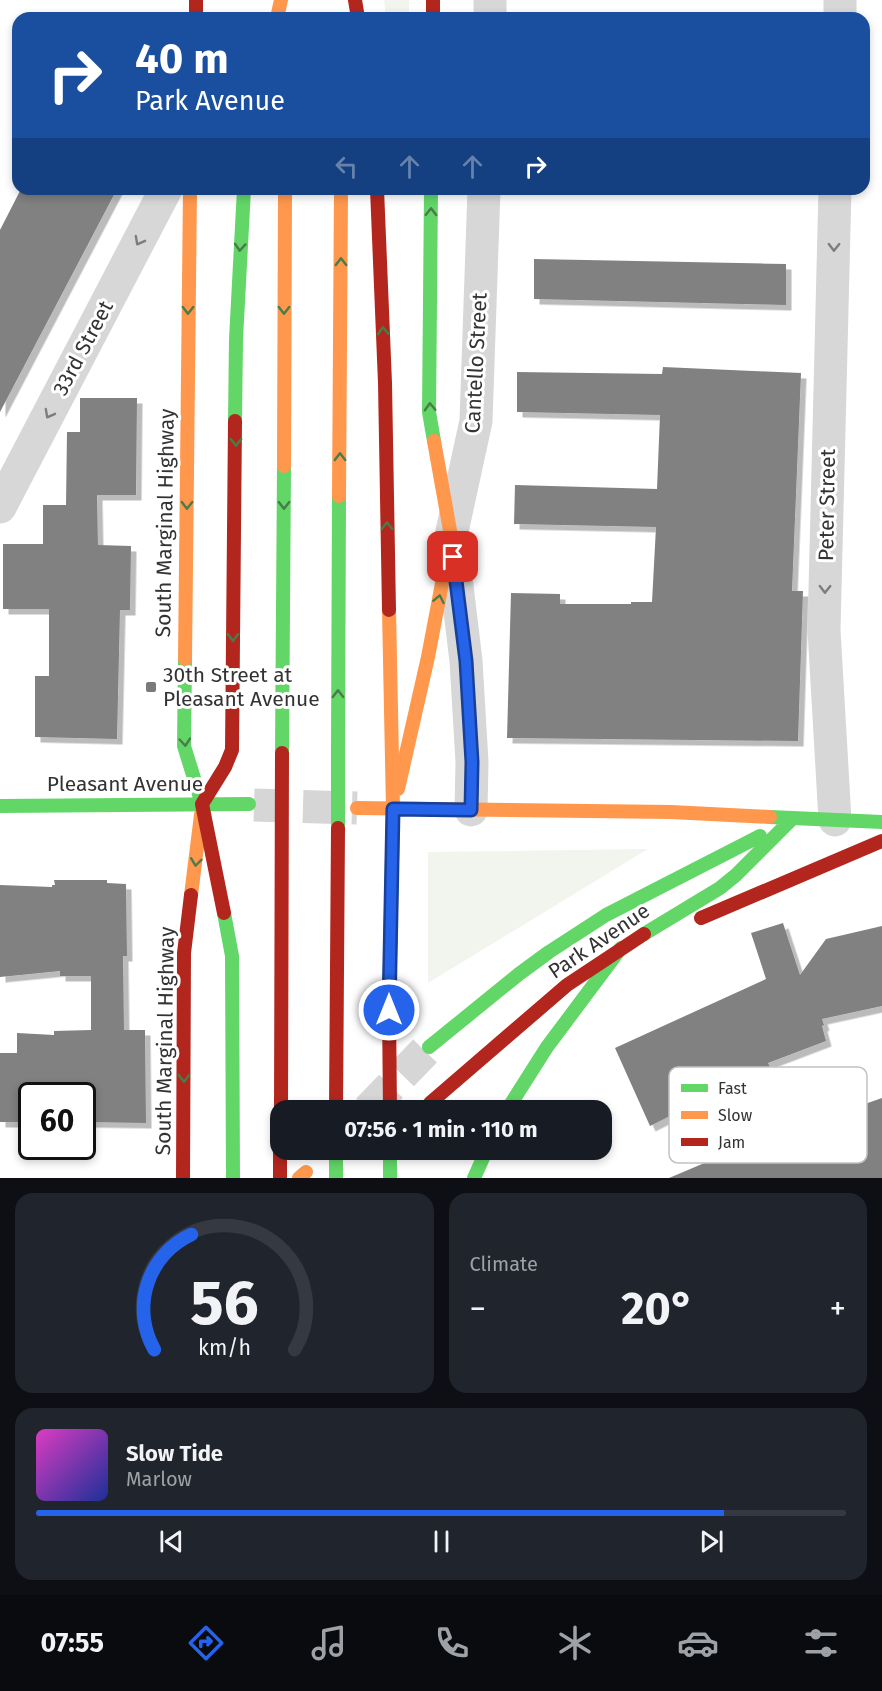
<!DOCTYPE html>
<html lang="en">
<head>
<meta charset="utf-8">
<style>
  :root { --surface:#171b24; --page:#20242c; --text:#f1f3f6; --muted:#9ea1a6; --line:#363941; --accent:#2563eb }
  body { margin:0; font-family:"Fira Sans",sans-serif; background:var(--page); color:var(--text); height:100vh; display:flex; flex-direction:column; font-size:22px; white-space:nowrap }
  * { box-sizing:border-box; margin:0 }
  p { font-size:20px; color:var(--muted) }
  .icon { flex:none; width:33px; height:33px; fill:none; stroke:currentColor; stroke-width:2; stroke-linecap:round; stroke-linejoin:round }
  .map { position:relative; height:1178px; overflow:hidden }
  .drawer { display:flex; flex-direction:column; gap:15px; padding:15px; background:#0d0f14; flex:1 }
  .drawer>* { flex:none }
  .banner { position:absolute; left:12px; top:12px; width:858px; height:183px; border-radius:18px; box-shadow:0 3px 9px #0003; background:#1a4fa0; color:#fff; overflow:hidden }
  .speed { position:absolute; left:18px; top:1082px; display:flex; gap:12px; font-size:30px; font-weight:700; text-align:center }
  .speed>* { display:grid; place-content:center; width:78px; height:78px; border-radius:50%; background:var(--surface); box-shadow:0 3px 9px #0003; line-height:1 }
  .speed .limit { border:3px solid #111; border-radius:9px; background:#fff; color:#111 }
  .pin { position:absolute; display:grid; place-items:center; width:51px; height:51px; color:#fff; margin:-26px; border-radius:12px; box-shadow:0 3px 9px #0006 }
  .me { position:absolute; width:66px; margin:-33px; rotate:0deg; stroke-linejoin:round; filter:drop-shadow(0 0 4px #0008) }
  .turn { display:flex; align-items:center; gap:21px; height:126px; padding:0 24px; font-size:27px }
  .turn .icon { width:78px; height:78px; stroke-width:2.5 }
  .turn b { display:block; font-size:42px; line-height:51px }
  .lanes { display:flex; align-items:center; height:57px; padding:0 24px; background:#0003; justify-content:center; gap:30px; direction:ltr }
  .lanes .off { opacity:.35 }
  .big { font-size:45px; font-weight:700; line-height:1.1 }
  .drawer .widget { flex:1; display:flex; flex-direction:column; justify-content:center; gap:9px; min-width:0; padding:0 21px; border-radius:18px; background:var(--page) }
  .drawer .dial { align-items:center; gap:0 }
  .dial svg { height:156px; overflow:visible; fill:none; stroke:var(--line); stroke-width:7; stroke-linecap:round; text-anchor:middle }
  .dial text { fill:var(--text); stroke:none }
  .song { display:flex; align-items:center; gap:18px }
  .cover { width:72px; height:72px; border-radius:9px; background:linear-gradient(135deg,hsl(310 70% 55%),hsl(230 70% 35%)) }
  .played { height:6px; border-radius:3px; background:linear-gradient(90deg,var(--accent) 85%,var(--line) 85%) }
  .keys { display:flex; justify-content:space-around; direction:ltr }
  .heat { display:flex; justify-content:space-between; align-items:center; font-size:33px; direction:ltr }
  .drawer .tiles { flex:1; display:grid; gap:15px; grid-template-columns:1fr 1fr }
  .widget:last-child { grid-column:span 2 }
  .trip { position:absolute; left:270px; top:1100px; width:342px; height:60px; border-radius:18px; background:var(--surface); box-shadow:0 3px 9px #0003; font-weight:700; line-height:60px; text-align:center }
  .tab-bar { display:flex; height:96px; justify-content:space-around; align-items:center; background:#090b0e; color:var(--muted) }
  .tab-bar .icon { width:42px; height:42px }
  .tab-bar .current { color:var(--accent) }
  .tab-bar b { font-size:27px; color:var(--text) }
  .map>svg:first-child { display:block }
  .green { fill:#f1f5ed }
  .building { fill:#818181; filter:url(#shadow) }
  .lines { fill:none; stroke-linecap:round; stroke-linejoin:round }
  .secondary-tunnel { stroke:#d6d6d6; stroke-width:33; stroke-dasharray:33 16; stroke-linecap:butt }
  .street { stroke:#d7d7d7; stroke-width:33 }
  .fast { stroke:#63d668; stroke-width:14 }
  .slow { stroke:#ff974d; stroke-width:14 }
  .jam { stroke:#b3261e; stroke-width:14 }
  .fast-bridge { stroke:#63d668; stroke-width:14 }
  .jam-bridge { stroke:#b3261e; stroke-width:14 }
  .oneway { stroke:#497c4b }
  .oneway2 { stroke:#7d7d7d }
  .route-casing { stroke:#184099; stroke-width:15 }
  .route { stroke:#2563eb; stroke-width:10 }
  .poi-dot { fill:#7a7a7a; stroke:#fff; stroke-width:2 }
  .labels { text-anchor:middle; dominant-baseline:central; stroke-width:6; stroke-linejoin:round; paint-order:stroke }
  .street-label { font-size:21px; fill:#333; stroke:#fff }
  .poi-label { font-size:21px; fill:#333; stroke:#fff; text-anchor:start }
  .key { fill:#fff; stroke:#c2c2c2; stroke-width:1.5 }
  .key-label { font-size:16px; fill:#333 }
</style>
</head>
<body>
<div class="map">
<svg width="882" height="1178" viewBox="0 0 882 1178">
  <defs>
    <filter id="shadow"><feDropShadow dx="5.5" dy="5.5" stdDeviation="0" flood-color="#0004"/></filter>
  </defs>
  <rect width="100%" height="100%" fill="#fff"/>
  <path class="green" d="M384 0H409V18H386Z
    M648 849 428 983V852Z"/>
  <path class="building" d="M21 189H117L0 412V230Z
    M534 259 786 264V305L534 299Z
    M663 367 801 373 792 591H803L798 741 507 738 511 593 560 594V604H631V602H652L656 527 514 524 515 485 657 489 660 415 517 412V372L662 374Z
    M80 398H137L136 495H97L98 545 131 546 130 610H120L117 739 35 737V676H49V609H3V544H43V505H66L67 432H80Z
    M54 880H107V883L126 884 127 956H123L124 1030H145L146 1123 82 1122V1095H32V1122H0V1053H17V1033L54 1035V1031L91 1030V976H60V971L0 977V885L52 887V885H55Z
    M783 923 800 975 826 939 882 926V1006L822 1019 824 1025 822 1026 826 1041 768 1063 770 1067 715 1092 716 1093 650 1126 615 1048 766 979 751 933Z
    M882 1098V1178H669L766 1137 765 1135 799 1120 802 1126Z"/>
  <g class="lines">
    <path class="secondary-tunnel" d="M254 805 357 808
      M368 1110 429 1047"/>
    <path class="street" d="M490 18V0
      M840 18V0
      M0 507 166 189
      M471 810 472 762 466 661 451 536 476 421 484 189
      M835 820 824 630 835 189"/>
    <path class="fast" d="M431 189 429 412 434 441
      M235 421 236 339 244 189
      M185 659 184 746 202 804
      M338 752 339 496
      M282 753 284 466
      M0 806 249 804
      M770 817 882 822
      M224 913 232 956 233 1178
      M644 934 720 888 736 875 793 818
      M389 1010 393 809
      M429 1047 519 974 549 952 606 915 760 836
      M507 1110 547 1047 621 948
      M390 1149V1178
      M474 1178 487 1149"/>
    <path class="slow" d="M277 18 281 0
      M284 466 285 189
      M339 496 341 189
      M389 610 393 809
      M185 659 190 189
      M398 789 428 657 451 536 434 441
      M357 808 671 812 770 817
      M191 895 201 815
      M299 1178 306 1172"/>
    <path class="jam" d="M196 0V18
      M355 0 358 18
      M433 0V18
      M377 189 385 383 389 610
      M224 913 202 804 225 767 232 750 235 421
      M701 918 882 841
      M430 1103 567 985 644 934
      M280 1113V1178
      M183 1178 184 953 191 895"/>
    <path class="fast-bridge" d="M338 828V752
      M336 1149V1178"/>
    <path class="jam-bridge" d="M389 1010 390 1110
      M281 1110 282 753
      M336 1110 338 828"/>
  </g>
  <defs><path id="oneway-chevron" d="M-2-3.5L2.5 0L-2 3.5" fill="none" stroke-width="1.6" stroke-linecap="round" stroke-linejoin="round" transform="scale(1.5)"/></defs>
  <g class="oneway">
    <use href="#oneway-chevron" transform="translate(431 212) rotate(-89)"/>
    <use href="#oneway-chevron" transform="translate(240 247) rotate(94)"/>
    <use href="#oneway-chevron" transform="translate(341 262) rotate(-90)"/>
    <use href="#oneway-chevron" transform="translate(188 310) rotate(91)"/>
    <use href="#oneway-chevron" transform="translate(284 310) rotate(90)"/>
    <use href="#oneway-chevron" transform="translate(383 331) rotate(-92)"/>
    <use href="#oneway-chevron" transform="translate(430 407) rotate(-92)"/>
    <use href="#oneway-chevron" transform="translate(236 442) rotate(91)"/>
    <use href="#oneway-chevron" transform="translate(340 457) rotate(-90)"/>
    <use href="#oneway-chevron" transform="translate(187 505) rotate(91)"/>
    <use href="#oneway-chevron" transform="translate(284 505) rotate(90)"/>
    <use href="#oneway-chevron" transform="translate(387 526) rotate(-91)"/>
    <use href="#oneway-chevron" transform="translate(439 599) rotate(-79)"/>
    <use href="#oneway-chevron" transform="translate(233 637) rotate(91)"/>
    <use href="#oneway-chevron" transform="translate(338 694) rotate(-90)"/>
    <use href="#oneway-chevron" transform="translate(185 742) rotate(85)"/>
    <use href="#oneway-chevron" transform="translate(196 862) rotate(97)"/>
    <use href="#oneway-chevron" transform="translate(184 1078) rotate(90)"/>
  </g>
  <g class="oneway2">
    <use href="#oneway-chevron" transform="translate(139 241) rotate(118)"/>
    <use href="#oneway-chevron" transform="translate(834 247) rotate(91)"/>
    <use href="#oneway-chevron" transform="translate(49 414) rotate(118)"/>
    <use href="#oneway-chevron" transform="translate(825 589) rotate(91)"/>
  </g>
  <g class="lines">
    <defs>
      <path id="route" d="M389 1010 393 809 471 810 472 762 466 661 453 557"/>
    </defs>
    <use href="#route" class="route-casing"/>
    <use href="#route" class="route"/>
  </g>
  <rect class="poi-dot" x="145" y="681" width="12" height="12" rx="3"/>
  <g class="labels">
    <g class="street-label">
      <text transform="translate(83 348) rotate(-62)">33rd Street</text>
      <text transform="translate(476 363) rotate(-87)">Cantello Street</text>
      <text transform="translate(827 505) rotate(-89)">Peter Street</text>
      <text transform="translate(165 523) rotate(-89)">South Marginal Highway</text>
      <text x="125" y="784">Pleasant Avenue</text>
      <text transform="translate(599 941) rotate(-34)">Park Avenue</text>
      <text transform="translate(165 1041) rotate(-89)">South Marginal Highway</text>
    </g>
    <g class="poi-label">
      <text x="163" y="675">30th Street at<tspan x="163" dy="24">Pleasant Avenue</tspan></text>
    </g>
  </g>
  <rect x="669" y="1067" width="198" height="96" rx="9" class="key"/>
  <rect x="681" y="1084" width="27" height="8" fill="#63d668"/>
  <rect x="681" y="1111" width="27" height="8" fill="#ff974d"/>
  <rect x="681" y="1138" width="27" height="8" fill="#b3261e"/>
  <g class="key-label">
    <text x="718" y="1094">Fast</text>
    <text x="718" y="1121">Slow</text>
    <text x="718" y="1148">Jam</text>
  </g>
</svg>
<div class="speed"><div class="limit">60</div></div>
<div class="pin" style="left:453px;top:557px;background:#d93025"><svg class="icon" aria-label="arrive" viewBox="0 0 24 24"><path d="M6 21V4h12l-3 4 3 4H6"/></svg></div>
<svg class="me" style="left:389px;top:1010px" viewBox="-20 -20 40 40"><circle r="17" fill="#2563eb" stroke="#fff" stroke-width="3"/><path d="M0-11L8 9 0 5-8 9z" fill="#fff"/></svg>
<div class="trip">07:56 · 1 min · 110 m</div>
<div class="banner">
<div class="turn"><svg class="icon" aria-label="right" viewBox="0 0 24 24"><path d="M7 20v-9h11M14 6l5 5-5 5"/></svg><div><b>40 m</b>Park Avenue</div></div>
<div class="lanes"><svg class="icon off" aria-label="left" viewBox="0 0 24 24"><path d="M17 20v-9H6M10 6l-5 5 5 5"/></svg><svg class="icon off" aria-label="ahead" viewBox="0 0 24 24"><path d="M12 20V5M6 11l6-6 6 6"/></svg><svg class="icon off" aria-label="ahead" viewBox="0 0 24 24"><path d="M12 20V5M6 11l6-6 6 6"/></svg><svg class="icon" aria-label="right" viewBox="0 0 24 24"><path d="M7 20v-9h11M14 6l5 5-5 5"/></svg></div>
</div>
</div>
<section class="drawer">
<div class="tiles">
<div class="widget dial"><svg viewBox="0 0 100 80">
<path d="M14 69A42 42 0 1 1 86 69"/>
<path d="M14 69A42 42 0 0 1 33 10" stroke="#2563eb"/>
<text x="50" y="56" font-size="32" font-weight="700">56</text>
<text x="50" y="72" font-size="11">km/h</text>
</svg></div>
<div class="widget"><p>Climate</p>
<div class="heat"><a>−</a><b class="big">20°</b><a>+</a></div>
</div>
<div class="widget">
<div class="song"><i class="cover"></i><div><b>Slow Tide</b><p>Marlow</p></div></div>
<div class="played"></div>
<div class="keys"><svg class="icon" aria-label="previous" viewBox="0 0 24 24"><path d="M18 5L8 12l10 7zM5 5v14"/></svg><svg class="icon" aria-label="pause" viewBox="0 0 24 24"><path d="M8 5v14M16 5v14"/></svg><svg class="icon" aria-label="next" viewBox="0 0 24 24"><path d="M6 5l10 7-10 7zM19 5v14"/></svg></div>
</div>
</div>
</section>
<nav class="tab-bar">
<b>07:55</b>
<svg class="icon current" aria-label="directions" viewBox="0 0 24 24"><path d="M12 3l9 9-9 9-9-9zM9 14v-3h6M13 9l2 2-2 2"/></svg>
<svg class="icon" aria-label="music" viewBox="0 0 24 24"><path d="M9 18V5l10-2v13"/><circle cx="6" cy="18" r="3"/><circle cx="16" cy="16" r="3"/></svg>
<svg class="icon" aria-label="phone" viewBox="0 0 24 24"><path d="M5 4h4l2 5-3 2q2 4 5 5l2-3 5 2v4C11 20 4 13 5 4z"/></svg>
<svg class="icon" aria-label="climate" viewBox="0 0 24 24"><path d="M12 3v18M4 7l16 10M4 17L20 7"/></svg>
<svg class="icon" aria-label="car" viewBox="0 0 24 24"><path d="M5 17H2v-5l4-1 3-4h7l3 4 3 1v5h-3M9 17h6M6 11h13"/><circle cx="7" cy="17" r="2"/><circle cx="17" cy="17" r="2"/></svg>
<svg class="icon" aria-label="filters" viewBox="0 0 24 24"><path d="M4 7h16M4 17h16"/><circle cx="9" cy="7" r="2"/><circle cx="15" cy="17" r="2"/></svg>
</nav>
</body>
</html>
